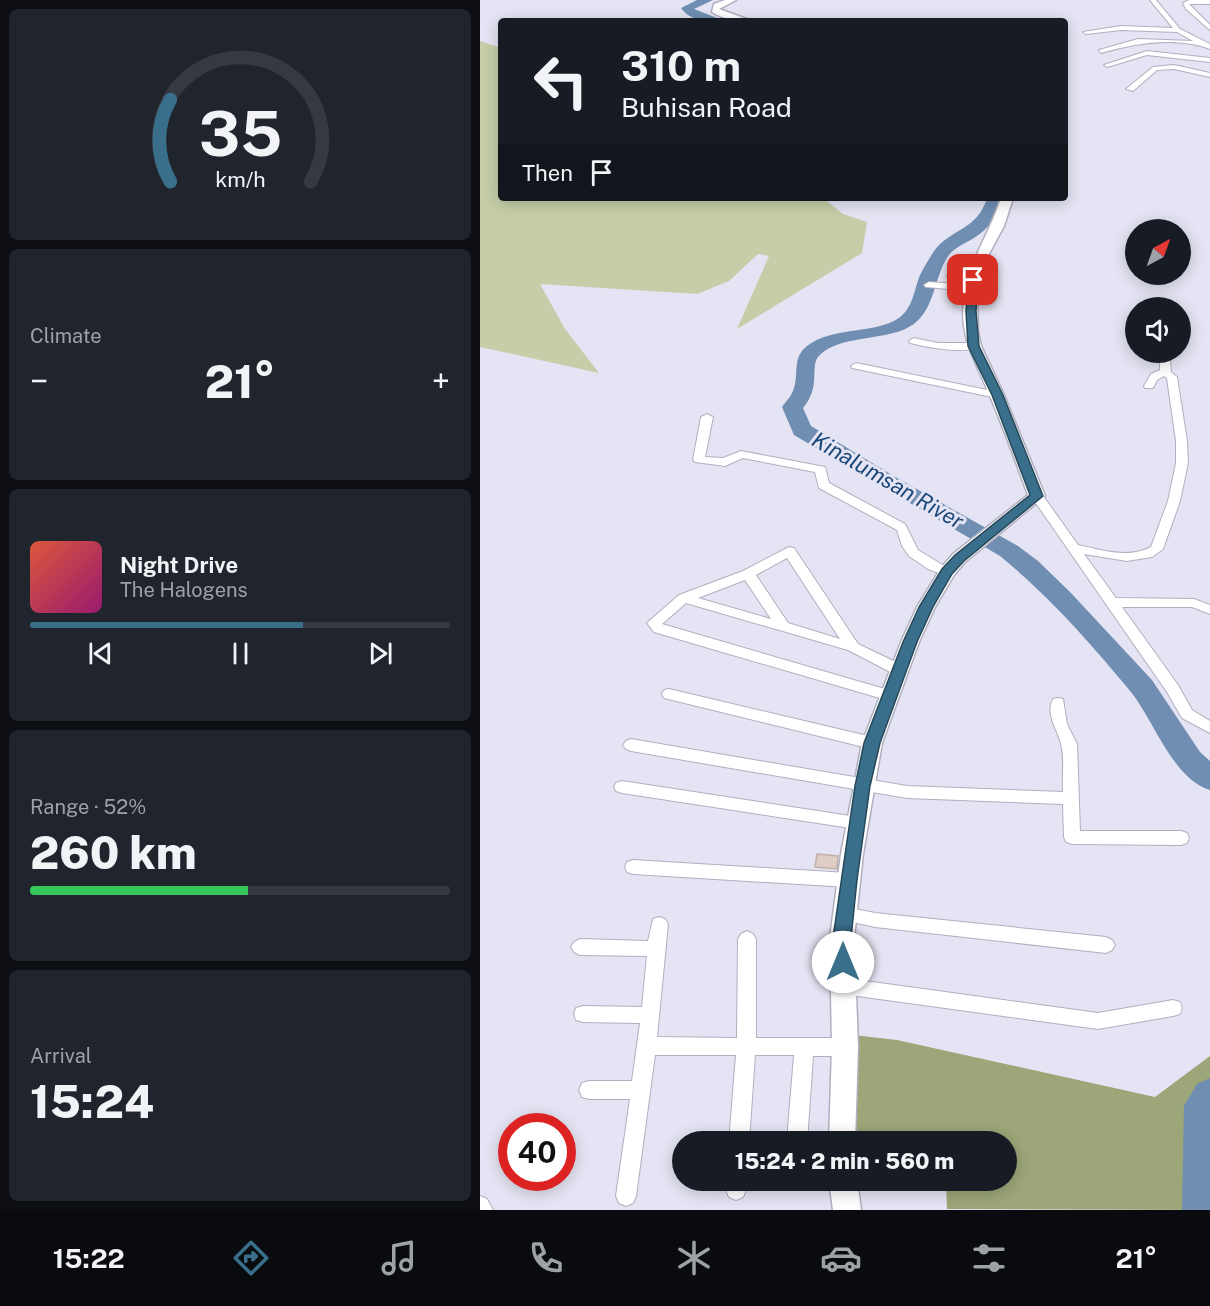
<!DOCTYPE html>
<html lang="en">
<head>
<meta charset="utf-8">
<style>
  :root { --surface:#171b24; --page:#20242c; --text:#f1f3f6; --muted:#9ea1a6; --line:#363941; --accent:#3a6f8b }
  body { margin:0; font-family:"Public Sans",sans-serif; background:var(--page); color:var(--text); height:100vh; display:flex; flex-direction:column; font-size:22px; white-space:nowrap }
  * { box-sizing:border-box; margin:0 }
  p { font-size:20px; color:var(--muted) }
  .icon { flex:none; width:33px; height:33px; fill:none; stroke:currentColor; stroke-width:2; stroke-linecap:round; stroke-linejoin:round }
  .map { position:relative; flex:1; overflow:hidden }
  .drawer { display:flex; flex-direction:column; gap:9px; padding:9px; background:#0d0f14; width:480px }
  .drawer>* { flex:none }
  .hud { position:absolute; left:18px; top:18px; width:570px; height:183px; border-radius:6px; box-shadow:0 3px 15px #0003; background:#171b24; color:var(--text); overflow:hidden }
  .needle { width:39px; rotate:41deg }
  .fabs { position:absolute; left:645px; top:219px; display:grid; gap:12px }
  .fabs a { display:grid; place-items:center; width:66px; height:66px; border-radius:50%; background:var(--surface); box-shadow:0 3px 15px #0003; font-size:30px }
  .speed { position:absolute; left:18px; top:1113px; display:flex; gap:12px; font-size:30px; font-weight:700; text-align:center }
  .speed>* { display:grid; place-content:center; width:78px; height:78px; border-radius:50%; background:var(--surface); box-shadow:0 3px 15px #0003; line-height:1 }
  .speed .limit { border:9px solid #d22; background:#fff; color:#111 }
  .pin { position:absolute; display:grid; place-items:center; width:51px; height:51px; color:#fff; margin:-26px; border-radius:12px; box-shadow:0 3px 9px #0006 }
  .me { position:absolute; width:66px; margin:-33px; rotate:0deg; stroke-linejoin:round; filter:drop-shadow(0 0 4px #0008) }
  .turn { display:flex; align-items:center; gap:21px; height:126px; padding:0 24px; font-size:27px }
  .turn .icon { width:78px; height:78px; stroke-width:2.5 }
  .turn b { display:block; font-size:42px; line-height:51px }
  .then { display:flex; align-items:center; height:57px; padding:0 24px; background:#0003; gap:12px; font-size:22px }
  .big { font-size:45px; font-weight:800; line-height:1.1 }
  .drawer .widget { flex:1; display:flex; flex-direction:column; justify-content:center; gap:9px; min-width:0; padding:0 21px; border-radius:9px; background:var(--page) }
  .drawer .dial { align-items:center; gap:0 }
  .dial svg { height:156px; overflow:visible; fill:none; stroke:var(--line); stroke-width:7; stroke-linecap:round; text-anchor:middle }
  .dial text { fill:var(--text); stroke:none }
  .song { display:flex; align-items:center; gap:18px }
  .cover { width:72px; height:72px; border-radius:9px; background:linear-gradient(135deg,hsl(10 70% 55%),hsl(320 70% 35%)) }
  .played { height:6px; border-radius:3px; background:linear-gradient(90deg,var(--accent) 65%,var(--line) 65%) }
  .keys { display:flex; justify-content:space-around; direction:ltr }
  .heat { display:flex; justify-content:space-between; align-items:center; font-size:33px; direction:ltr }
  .charge { height:9px; border-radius:4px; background:linear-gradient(90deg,#34c759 52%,var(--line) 0) }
  .trip { position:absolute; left:192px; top:1131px; width:345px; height:60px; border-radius:30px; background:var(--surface); box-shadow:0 3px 15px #0003; font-weight:800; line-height:60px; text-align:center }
  .tabs { display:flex; height:96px; justify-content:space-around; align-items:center; background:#090b0e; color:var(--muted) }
  .tabs .icon { width:42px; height:42px }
  .tabs .current { color:var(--accent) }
  .tabs b { font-size:27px; color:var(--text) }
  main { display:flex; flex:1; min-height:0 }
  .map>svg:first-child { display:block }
  .green { fill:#c5cea8 }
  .forest { fill:#9ca678 }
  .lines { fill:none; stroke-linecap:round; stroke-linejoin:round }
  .river { fill:#6f8eb1; fill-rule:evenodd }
  .building { fill:#deccc5; stroke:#c2b1a9; stroke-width:1.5 }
  .minor-casing { stroke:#b0afbf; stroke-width:2 }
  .tertiary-casing { stroke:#b0afbf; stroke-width:3 }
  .minor { fill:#fff; fill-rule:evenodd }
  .tertiary { fill:#fff; fill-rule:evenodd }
  .route { fill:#3a6f8b; stroke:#26485a; stroke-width:1.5 }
  .labels { text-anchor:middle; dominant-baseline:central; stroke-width:6; stroke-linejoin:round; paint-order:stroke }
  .water-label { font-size:22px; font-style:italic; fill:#1c4979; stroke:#e5e4f4 }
</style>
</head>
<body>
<main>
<section class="drawer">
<div class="widget dial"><svg viewBox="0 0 100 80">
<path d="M14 69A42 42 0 1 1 86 69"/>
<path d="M14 69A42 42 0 0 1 14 27" stroke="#3a6f8b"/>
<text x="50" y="56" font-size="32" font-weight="700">35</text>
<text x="50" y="72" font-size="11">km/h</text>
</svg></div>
<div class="widget"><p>Climate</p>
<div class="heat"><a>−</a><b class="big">21°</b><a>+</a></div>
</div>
<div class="widget">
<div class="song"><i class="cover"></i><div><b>Night Drive</b><p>The Halogens</p></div></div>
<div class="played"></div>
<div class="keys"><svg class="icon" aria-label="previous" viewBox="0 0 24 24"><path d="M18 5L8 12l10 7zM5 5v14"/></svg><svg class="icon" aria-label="pause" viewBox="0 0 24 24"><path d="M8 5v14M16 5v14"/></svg><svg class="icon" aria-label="next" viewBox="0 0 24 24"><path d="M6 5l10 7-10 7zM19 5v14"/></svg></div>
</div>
<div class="widget"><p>Range · 52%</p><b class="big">260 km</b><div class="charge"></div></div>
<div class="widget"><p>Arrival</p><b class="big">15:24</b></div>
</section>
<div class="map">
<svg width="730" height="1210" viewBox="0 0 730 1210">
  <rect width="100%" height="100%" fill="#e5e4f4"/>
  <path class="green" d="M0 41 21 48V198H343L363 214 387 222 382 253 257 329 289 256 278 254 249 281 217 294 60 284 85 329 119 373 0 347Z"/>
  <path class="forest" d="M364 1034 417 1040 675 1097 730 1056V1210L467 1209 466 1181 526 1180V1142L404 1141 362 1128Z"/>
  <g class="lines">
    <path class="river" d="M217 0H233L214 9 245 21C228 21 212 23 201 8Z
      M507 198H523C519 214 509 229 494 238 484 244 475 247 468 256 453 279 455 313 429 327 405 341 356 335 338 357 330 367 341 387 323 408L331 426 417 478 538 546 558 561 590 592 672 680 720 752 730 761V790C693 779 674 721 651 692 611 644 569 596 520 556L314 435 302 407C306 401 312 396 314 388 319 372 312 358 327 346 352 327 387 334 414 321 433 311 433 293 440 275 444 267 449 259 454 251 471 228 497 231 507 198Z
      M730 1078V1210H702L704 1106 717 1084Z"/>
  </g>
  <path class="building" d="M472 259 492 261 484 282 470 281 472 276H467Z
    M337 854 358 856 357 869 335 867Z"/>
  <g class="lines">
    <defs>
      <path id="minor" d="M670 0H676L700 29 730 44V49C696 36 655 43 621 53L619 50 658 39 713 41 697 32 641 30 606 34 603 32 641 26 693 28Z
        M709 0H730V4H709L730 25V30L706 9 703 3Z
        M667 51 730 58V62L667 55 627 67 624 65Z
        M694 65 730 73V77L694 69 677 70 653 91 646 89 673 67Z
        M449 282 492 285 497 288 492 291 446 287 444 285Z
        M434 338 458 343H494L499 346C486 355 446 347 430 343L429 341Z
        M673 352H684L690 360 691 372 697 377 707 441 708 463 700 501 683 549 672 557 647 561 604 554 636 598 714 599 730 605V614L712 607H642L698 685 712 710 730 721V733L702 718 687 692 551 496 553 493H561L598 545C622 550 648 559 671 547L688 501 696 463V441L687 378 684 376 677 380 673 388H665L664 386 671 374 680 370V360Z
        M376 363 517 392 522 395 517 398 372 368 371 366Z
        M227 414 233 417 225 457 243 458 261 451 345 467 349 483 425 524 438 550 474 572 467 576 448 569 429 556 422 546 417 530 339 488 335 472 263 458 245 466 215 462 213 460 221 417Z
        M309 547 314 548 378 644 426 667 428 671 426 675H416L368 650 206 603 182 624 415 692 417 696 415 700 410 701 174 632 167 623 199 595 263 571ZM307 558 360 639 308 623 276 575ZM265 580 291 619 218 598Z
        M189 689 392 737 397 739 400 743 397 747 392 749 184 698 182 694 184 690Z
        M578 698 583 699 587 724 597 744 600 831H701L707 833 709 838 707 843 701 845 592 844 586 842 584 837 583 804 427 798 151 751 146 749 143 745 146 741 151 739 427 786 583 792C582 777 585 759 581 744 578 730 565 715 573 699Z
        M142 781 377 817 383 818 385 823 383 828 377 829 142 793 136 791 134 787 136 783Z
        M153 860 368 873 374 875 376 880 374 885 368 887 153 874 147 872 145 867 147 862Z
        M365 907 395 913 626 937 632 940 635 945 632 950 626 953 395 927 359 919 356 914 359 909Z
        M179 917 185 919 188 924 177 1037 257 1038 258 939 261 934 267 931 273 934 276 939V1038H365L372 1041 374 1047 372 1053 365 1056H333L327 1142 307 1141 314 1055H275L269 1142H249L256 1055H175L156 1196 153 1203 146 1206 139 1203 136 1196 150 1099H109L102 1097 99 1090 102 1083 109 1081H152L160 1023 103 1022 96 1020 94 1014 96 1008 103 1006 162 1007 167 956 100 955 94 952 91 947 94 942 100 939 168 941 173 919Z
        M363 978 618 1013 693 1000 700 1002 702 1008 700 1014 693 1016 618 1029 363 994 357 992 354 986 357 980Z
        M246 1180H266V1190L263 1197 256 1200 249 1197 246 1190Z
        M0 1196 7 1199 13 1210H0Z"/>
      <path id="tertiary" d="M245 0H256L239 9 272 21C258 21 245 20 232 12L234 4Z
        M521 198H533L524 226 504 263 497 294 498 331 501 346 524 395 565 496 485 562 474 575 455 607 439 642 402 743 383 854 374 938 378 1047 375 1142H349L352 1047 350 938 361 854 382 743 421 642 437 607 461 568 473 554 548 495C536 462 524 429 510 396 495 359 477 335 485 292 491 258 511 230 521 198Z
        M349 1180H377L381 1210H353Z"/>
    </defs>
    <use href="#minor" class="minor-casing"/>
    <use href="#tertiary" class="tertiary-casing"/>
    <use href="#minor" class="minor"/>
    <use href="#tertiary" class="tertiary"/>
  </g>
  <path class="route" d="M493 277 498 280 496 311 499 346 523 395 563 496 484 561 472 574 453 607 437 642 400 743 390 786 377 880 371 938 372 962 369 968 363 970 356 968 354 962 353 938 375 786 384 743 423 642 439 607 462 569 475 555 550 495 512 395 488 346 486 311 489 280Z"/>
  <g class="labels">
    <g class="water-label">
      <text transform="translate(408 480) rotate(30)">Kinalumsan River</text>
    </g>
  </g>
</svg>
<div class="fabs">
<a><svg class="needle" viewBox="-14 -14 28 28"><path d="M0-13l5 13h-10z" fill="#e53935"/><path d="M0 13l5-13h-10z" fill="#9ea1a6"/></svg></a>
<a><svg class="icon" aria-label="sound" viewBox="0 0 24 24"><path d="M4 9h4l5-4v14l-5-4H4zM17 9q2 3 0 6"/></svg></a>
</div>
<div class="speed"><div class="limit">40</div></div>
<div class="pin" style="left:493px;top:280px;background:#d93025"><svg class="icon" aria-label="arrive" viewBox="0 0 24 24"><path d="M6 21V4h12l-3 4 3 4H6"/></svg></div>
<svg class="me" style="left:363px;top:962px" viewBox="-20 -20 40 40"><circle r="19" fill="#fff"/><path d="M0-13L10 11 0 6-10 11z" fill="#3a6f8b"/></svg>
<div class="trip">15:24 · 2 min · 560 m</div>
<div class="hud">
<div class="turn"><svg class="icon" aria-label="left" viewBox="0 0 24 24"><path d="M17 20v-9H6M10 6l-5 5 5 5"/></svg><div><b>310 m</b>Buhisan Road</div></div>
<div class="then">Then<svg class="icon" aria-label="arrive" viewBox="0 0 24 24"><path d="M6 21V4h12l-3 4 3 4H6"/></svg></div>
</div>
</div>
</main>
<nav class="tabs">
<b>15:22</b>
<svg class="icon current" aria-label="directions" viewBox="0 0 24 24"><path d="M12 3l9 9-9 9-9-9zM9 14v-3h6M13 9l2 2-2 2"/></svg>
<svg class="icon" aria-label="music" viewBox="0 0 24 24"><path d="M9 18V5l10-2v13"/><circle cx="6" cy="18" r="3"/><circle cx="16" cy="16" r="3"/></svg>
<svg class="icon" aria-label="phone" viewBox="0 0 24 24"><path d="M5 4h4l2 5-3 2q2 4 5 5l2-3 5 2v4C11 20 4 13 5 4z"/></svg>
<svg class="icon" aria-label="climate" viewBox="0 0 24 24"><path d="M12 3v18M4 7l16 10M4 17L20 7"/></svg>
<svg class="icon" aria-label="car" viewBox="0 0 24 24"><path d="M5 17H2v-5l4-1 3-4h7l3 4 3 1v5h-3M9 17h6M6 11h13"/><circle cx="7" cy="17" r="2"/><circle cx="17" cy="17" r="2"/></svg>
<svg class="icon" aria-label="filters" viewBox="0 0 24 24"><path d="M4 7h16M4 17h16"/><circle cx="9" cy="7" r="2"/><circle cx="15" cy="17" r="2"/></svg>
<b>21°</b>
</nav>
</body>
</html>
